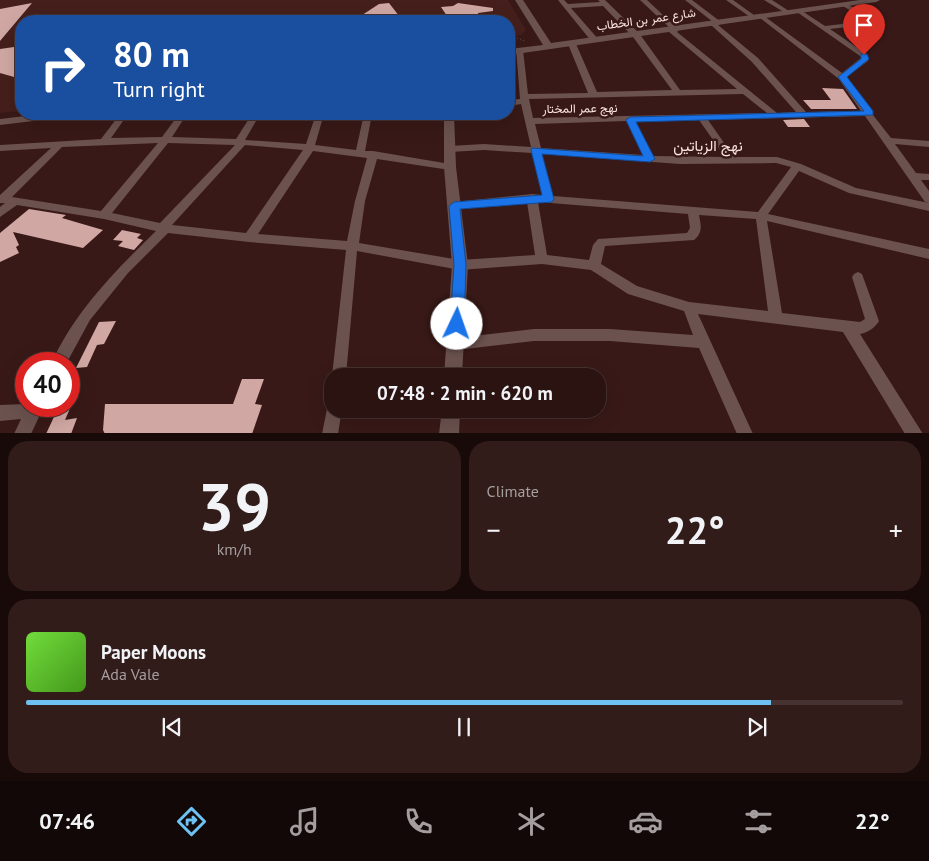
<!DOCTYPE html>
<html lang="en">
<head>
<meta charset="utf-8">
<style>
  :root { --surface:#2a1311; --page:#321c1a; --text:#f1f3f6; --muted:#a59e9f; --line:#463231; --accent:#6dc2f3 }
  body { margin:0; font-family:"PT Sans",Vazirmatn,sans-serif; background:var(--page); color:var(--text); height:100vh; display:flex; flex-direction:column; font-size:19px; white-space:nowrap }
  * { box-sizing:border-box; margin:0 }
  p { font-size:16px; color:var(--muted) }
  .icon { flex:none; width:28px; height:28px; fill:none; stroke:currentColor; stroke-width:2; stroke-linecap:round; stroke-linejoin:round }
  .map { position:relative; height:433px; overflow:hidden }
  .drawer { display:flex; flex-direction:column; gap:8px; padding:8px; background:#170a09; flex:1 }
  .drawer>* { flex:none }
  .hud { position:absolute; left:15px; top:15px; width:500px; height:105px; border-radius:20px; box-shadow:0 5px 20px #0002,0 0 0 1px var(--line); background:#1a4fa0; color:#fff; overflow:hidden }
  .speed { position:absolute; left:15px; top:352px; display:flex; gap:10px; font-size:25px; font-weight:700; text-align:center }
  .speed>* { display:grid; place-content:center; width:65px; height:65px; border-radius:50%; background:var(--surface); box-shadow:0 5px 20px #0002,0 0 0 1px var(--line); line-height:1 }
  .speed .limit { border:8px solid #d22; background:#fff; color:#111 }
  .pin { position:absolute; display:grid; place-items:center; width:42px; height:42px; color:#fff; margin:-51px -21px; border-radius:50% 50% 50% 0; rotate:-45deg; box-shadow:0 0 5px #0007 }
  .pin .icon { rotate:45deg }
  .me { position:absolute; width:55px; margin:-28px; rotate:3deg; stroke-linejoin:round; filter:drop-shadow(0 0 4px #0008) }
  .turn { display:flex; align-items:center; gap:18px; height:105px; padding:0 15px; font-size:22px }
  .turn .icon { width:65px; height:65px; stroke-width:2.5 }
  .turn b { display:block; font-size:35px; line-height:42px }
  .big { font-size:38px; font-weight:600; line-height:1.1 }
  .drawer .widget { flex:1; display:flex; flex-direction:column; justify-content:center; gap:8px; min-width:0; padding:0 18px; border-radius:20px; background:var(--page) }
  .drawer .dial { align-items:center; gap:0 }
  .dial b { font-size:65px; line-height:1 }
  .song { display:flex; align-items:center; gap:15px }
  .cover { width:60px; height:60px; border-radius:8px; background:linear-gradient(135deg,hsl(100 70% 55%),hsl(100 70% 35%)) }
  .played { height:5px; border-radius:2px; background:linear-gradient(90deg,var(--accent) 85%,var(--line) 85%) }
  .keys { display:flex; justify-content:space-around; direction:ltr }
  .heat { display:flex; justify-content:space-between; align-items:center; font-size:28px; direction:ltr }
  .drawer .tiles { flex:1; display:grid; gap:8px; grid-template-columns:1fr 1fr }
  .widget:last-child { grid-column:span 2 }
  .trip { position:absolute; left:324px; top:368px; width:282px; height:50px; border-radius:20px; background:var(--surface); box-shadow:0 5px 20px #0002,0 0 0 1px var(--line); font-weight:600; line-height:50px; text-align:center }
  .dock { display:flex; height:80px; justify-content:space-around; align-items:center; background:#110807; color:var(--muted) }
  .dock .icon { width:35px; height:35px }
  .dock .on { color:var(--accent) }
  .dock b { font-size:22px; color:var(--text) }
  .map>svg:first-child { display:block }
  .built { fill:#451f1c }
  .building { fill:#d0a7a3 }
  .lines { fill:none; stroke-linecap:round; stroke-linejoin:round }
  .path { stroke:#8f7472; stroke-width:1; stroke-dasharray:0.5 2.5; stroke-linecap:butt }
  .minor { fill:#6b524f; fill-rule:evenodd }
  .tertiary { fill:#6b524f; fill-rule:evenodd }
  .route { fill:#1a73e8; stroke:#114b97 }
  .labels { text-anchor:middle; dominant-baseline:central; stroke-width:5; stroke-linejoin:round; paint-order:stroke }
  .far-street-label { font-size:12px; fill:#fbe5e3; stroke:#381917 }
  .street-label { font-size:15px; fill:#fbe5e3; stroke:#381917 }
</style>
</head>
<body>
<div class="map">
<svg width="929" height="434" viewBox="0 0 929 434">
  <rect width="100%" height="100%" fill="#381917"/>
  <path class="built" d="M0 0H508L526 30 521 35 513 36 512 38 516 40 511 43H509V21H21V111L0 113Z"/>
  <path class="building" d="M32 3 0 41V9Z
    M389 3 403 21H383L382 19 375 17 356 19 379 4Z
    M458 3 493 8V11L478 13 480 21H469L468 14 447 16 441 7 453 6Z
    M21 46V79L0 73V49Z
    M822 88 843 89 857 109H811L803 100H831Z
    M804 119 810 127H788L783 120Z
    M29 209 66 215 62 218 103 230 83 248 13 232 19 245 16 247 19 253 0 262V233Z
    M122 230 141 234 137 238 143 240 134 250 118 246 123 241 113 240Z
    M116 321 104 344 97 345 87 367 76 368 99 322Z
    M242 379H264L255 404 262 405 252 434H105L103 430 105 404H233Z
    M59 406H71L65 420 77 418 71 434H46Z"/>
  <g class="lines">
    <path class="path" d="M509 35 525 41"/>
    <path class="minor" d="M558 0H564L568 4 600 2 598 0H605L639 33 680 90 737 89 669 32 667 31 671 29 640 0H647L678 29 679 30 677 32 777 113 796 112 752 62 711 25V23L713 22 685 0H692L721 22V24L718 25 758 58 806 112 861 111 839 79 760 18V16H764L842 73 861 58 860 56 797 12 802 11 825 26 867 21 843 6V4L845 3 876 21 877 22 874 24 830 29 868 55V61L846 77 870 110 873 111V115L891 138 929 141V147L895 144 916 173 929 174V180H921L929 191V203L925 202 865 116 708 120 734 157H777L801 164 856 188 929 203V211L849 193 799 171 768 214 929 249V259L767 221 782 313 860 322 865 319 852 277 854 274 858 272 862 274 879 321C875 328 867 333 860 334L923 434H905L843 332 698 314 753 434H737L699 348 610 341H534L456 350 451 348 449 344 451 340 456 338 534 329H610L693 335 684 311 628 294 591 270 542 264 460 270 357 251 346 376H332V378V376L346 250 249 242 168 233 128 273 90 320 66 364H51C75 311 115 271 156 231L104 219 17 205 0 217V207L5 203H0V195L51 148 0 151V145L101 139 120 114H128L111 138 162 137 179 114H187L172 137 236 139 252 114H260L245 140 306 144 316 114H324L315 145 356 150 364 114H372L365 151H373L450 164 455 167 450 170 377 159 365 201 359 243 460 260 535 255 527 202 454 210 448 206 454 202 532 194 542 195 532 153 484 150 450 152 445 149 450 146 484 144 531 147 521 104 509 106V100L520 99 516 48 523 50 528 94 588 93 568 44 572 42 576 44 597 92 672 90 633 37 603 6 571 8 599 40 595 42H592ZM743 94 767 113 533 118 529 99ZM699 120 725 157 653 156 635 121ZM626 121 643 155 541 148 535 124ZM158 143 101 211 12 197 62 147ZM168 143 235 145 160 223 112 213ZM245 145 303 150 246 233 172 225ZM313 151 367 158 355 201 347 241 258 234ZM542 154 680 164 776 163 791 167 758 212 553 196ZM538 202 688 214 690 228 687 233 598 239 593 245 589 260 547 255ZM699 215 756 219 768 311 689 302 637 286 601 264 605 246 694 240C703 233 701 225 699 215Z
      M726 0H733L758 18 753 19Z
      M764 0H772L792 13 787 14Z
      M332 402V409H342L338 434H322L328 404Z
      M26 404V406H44L31 434H14L21 419 0 421V405Z"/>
    <path class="tertiary" d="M515 0H523L551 43 860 0H880L876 2 509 55V49L543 45Z
      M42 114H72L67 117 0 125V119Z
      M444 114H454L456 167 468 265 462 376H444L452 265 444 167Z
      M442 409H460L459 434H439Z"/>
  </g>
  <path class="route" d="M861 54H867L869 59 847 77 873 111V115L636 122 655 159 650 162 542 154 554 199 552 202 460 209 466 265 464 324 462 328H452L450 324 454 265 449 206 454 202 542 195 531 150 532 148 643 156 626 120 630 117 864 111 838 77 861 59Z"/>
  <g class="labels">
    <g class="far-street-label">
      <text transform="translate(646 19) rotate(-8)">شارع عمر بن الخطاب</text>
      <text transform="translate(580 108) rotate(-1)">نهج عمر المختار</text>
    </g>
    <g class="street-label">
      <text x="708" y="145">نهج الزياتين</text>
    </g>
  </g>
</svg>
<div class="speed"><div class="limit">40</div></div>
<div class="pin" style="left:864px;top:55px;background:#d93025"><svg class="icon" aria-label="arrive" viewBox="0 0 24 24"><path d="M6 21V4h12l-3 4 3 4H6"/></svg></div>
<svg class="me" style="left:457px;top:324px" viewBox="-20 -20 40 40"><circle r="19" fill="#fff"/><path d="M0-13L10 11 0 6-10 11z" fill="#1a73e8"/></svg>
<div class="trip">07:48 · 2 min · 620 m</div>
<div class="hud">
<div class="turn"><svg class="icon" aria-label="right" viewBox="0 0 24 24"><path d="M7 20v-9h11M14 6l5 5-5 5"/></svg><div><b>80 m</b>Turn right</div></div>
</div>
</div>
<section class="drawer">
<div class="tiles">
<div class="widget dial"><b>39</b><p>km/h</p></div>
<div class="widget"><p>Climate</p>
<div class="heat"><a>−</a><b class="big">22°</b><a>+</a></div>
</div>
<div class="widget">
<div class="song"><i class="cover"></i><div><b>Paper Moons</b><p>Ada Vale</p></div></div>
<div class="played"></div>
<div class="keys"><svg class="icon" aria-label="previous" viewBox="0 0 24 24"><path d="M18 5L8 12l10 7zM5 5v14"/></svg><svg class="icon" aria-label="pause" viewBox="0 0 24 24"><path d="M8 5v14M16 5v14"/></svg><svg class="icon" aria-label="next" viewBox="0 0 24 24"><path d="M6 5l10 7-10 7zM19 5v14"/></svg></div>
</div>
</div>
</section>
<nav class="dock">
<b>07:46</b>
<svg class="icon on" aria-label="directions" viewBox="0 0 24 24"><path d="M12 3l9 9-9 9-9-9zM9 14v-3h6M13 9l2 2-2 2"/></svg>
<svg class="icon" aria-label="music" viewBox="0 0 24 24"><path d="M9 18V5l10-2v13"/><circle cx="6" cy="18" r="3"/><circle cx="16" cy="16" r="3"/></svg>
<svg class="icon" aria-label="phone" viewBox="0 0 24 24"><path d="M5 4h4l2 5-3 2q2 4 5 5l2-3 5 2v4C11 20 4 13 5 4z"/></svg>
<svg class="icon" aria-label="climate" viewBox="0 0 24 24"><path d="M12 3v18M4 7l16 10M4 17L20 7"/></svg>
<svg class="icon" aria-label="car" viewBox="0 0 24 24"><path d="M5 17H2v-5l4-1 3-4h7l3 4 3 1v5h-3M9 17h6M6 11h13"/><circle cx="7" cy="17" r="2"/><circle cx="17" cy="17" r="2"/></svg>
<svg class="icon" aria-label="filters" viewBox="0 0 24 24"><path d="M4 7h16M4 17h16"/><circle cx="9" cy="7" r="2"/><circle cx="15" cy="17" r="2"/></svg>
<b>22°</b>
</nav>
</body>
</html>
